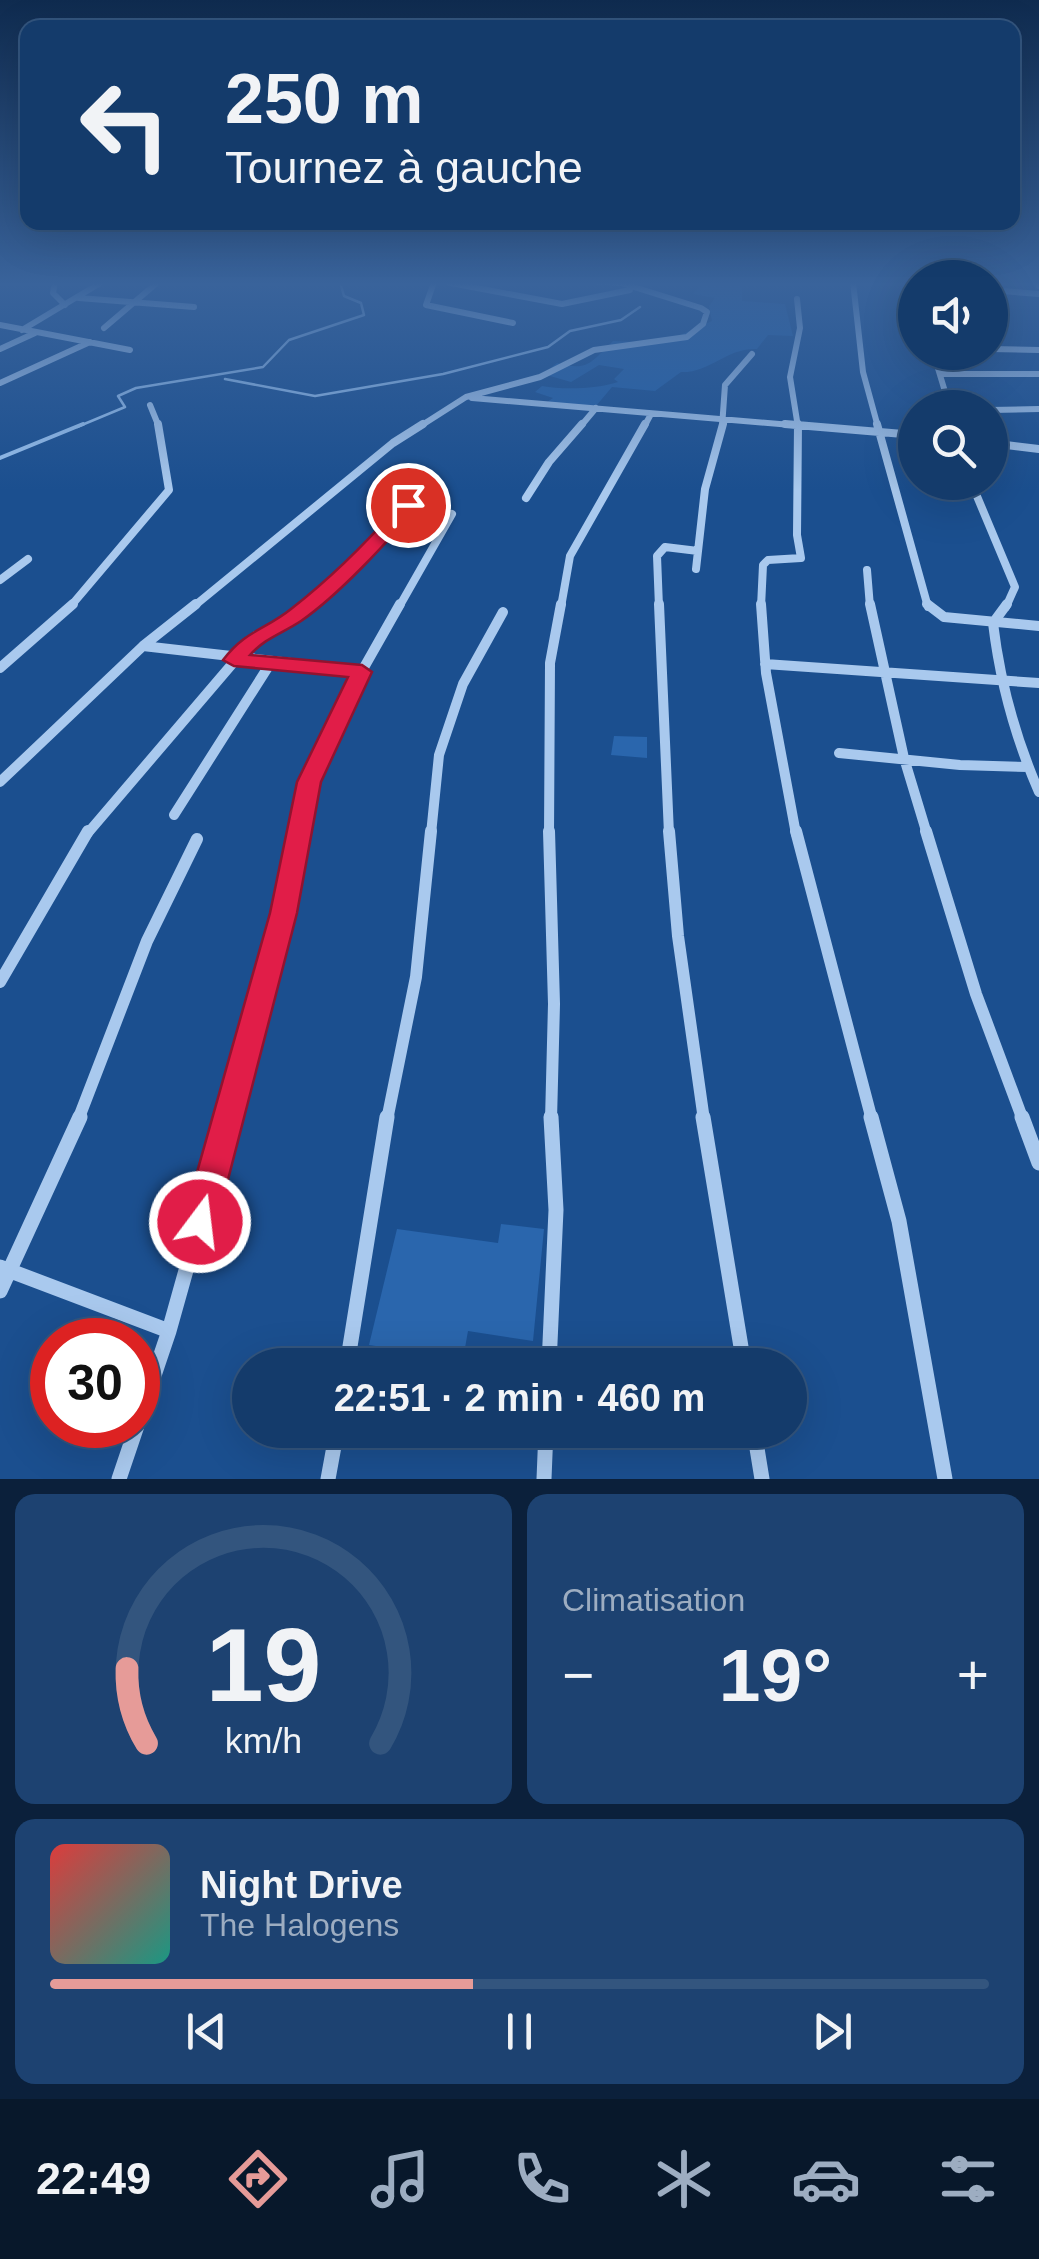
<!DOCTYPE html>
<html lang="fr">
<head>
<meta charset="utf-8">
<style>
  :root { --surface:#143b6b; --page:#1d4271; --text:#f1f3f6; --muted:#9dadc1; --line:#33557e; --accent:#e69b98 }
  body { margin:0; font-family:Helvetica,sans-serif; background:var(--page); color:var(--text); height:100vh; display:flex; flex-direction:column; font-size:38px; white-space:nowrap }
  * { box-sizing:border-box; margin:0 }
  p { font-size:32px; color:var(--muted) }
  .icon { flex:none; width:55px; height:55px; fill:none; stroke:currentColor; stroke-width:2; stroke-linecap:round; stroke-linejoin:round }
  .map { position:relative; height:1479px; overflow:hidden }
  .sheet { display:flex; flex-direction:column; gap:15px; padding:15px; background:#0b203b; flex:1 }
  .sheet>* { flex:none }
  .top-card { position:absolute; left:20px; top:20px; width:1000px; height:210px; border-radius:20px; box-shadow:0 10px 40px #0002,0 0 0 2px var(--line); background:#143b6b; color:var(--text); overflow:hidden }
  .buttons { position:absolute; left:898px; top:260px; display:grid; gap:20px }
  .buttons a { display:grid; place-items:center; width:110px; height:110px; border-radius:50%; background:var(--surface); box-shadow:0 10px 40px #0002,0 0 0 2px var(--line); font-size:50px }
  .speed { position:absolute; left:30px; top:1318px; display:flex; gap:20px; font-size:50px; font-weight:700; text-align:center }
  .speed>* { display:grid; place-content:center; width:130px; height:130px; border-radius:50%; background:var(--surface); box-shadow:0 10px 40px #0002,0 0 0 2px var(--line); line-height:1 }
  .speed .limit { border:15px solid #d22; background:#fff; color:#111 }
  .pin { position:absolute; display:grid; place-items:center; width:85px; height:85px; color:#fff; margin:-42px; border:5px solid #fff; border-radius:50%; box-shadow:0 2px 10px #0007 }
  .me { position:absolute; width:110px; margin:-55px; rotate:15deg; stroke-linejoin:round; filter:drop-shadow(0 0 8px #0008) }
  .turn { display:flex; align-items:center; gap:35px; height:210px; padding:0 40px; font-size:45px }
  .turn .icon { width:130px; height:130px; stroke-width:2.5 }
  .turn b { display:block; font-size:70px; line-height:85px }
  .big { font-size:75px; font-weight:800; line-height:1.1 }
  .sheet .card { flex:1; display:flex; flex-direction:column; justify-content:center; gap:15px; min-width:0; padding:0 35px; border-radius:20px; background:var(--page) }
  .sheet .dial { align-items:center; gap:0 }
  .dial svg { height:260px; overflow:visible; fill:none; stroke:var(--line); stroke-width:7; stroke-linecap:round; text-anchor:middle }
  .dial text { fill:var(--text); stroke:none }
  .song { display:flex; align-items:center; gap:30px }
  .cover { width:120px; height:120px; border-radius:15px; background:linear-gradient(135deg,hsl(0 70% 55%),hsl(170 70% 35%)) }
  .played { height:10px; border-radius:5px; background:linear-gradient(90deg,var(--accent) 45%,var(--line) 45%) }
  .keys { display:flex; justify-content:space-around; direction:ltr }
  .heat { display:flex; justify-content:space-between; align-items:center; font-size:55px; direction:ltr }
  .sheet .tiles { flex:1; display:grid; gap:15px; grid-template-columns:1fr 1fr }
  .card:last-child { grid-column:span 2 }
  .trip { position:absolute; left:232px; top:1348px; width:575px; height:100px; border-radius:50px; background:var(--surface); box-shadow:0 10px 40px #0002,0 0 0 2px var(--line); font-weight:800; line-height:100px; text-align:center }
  .dock { display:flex; height:160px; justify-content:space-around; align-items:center; background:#08182b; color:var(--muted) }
  .dock .icon { width:70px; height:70px }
  .dock .current { color:var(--accent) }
  .dock b { font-size:45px; color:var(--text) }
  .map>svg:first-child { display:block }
  .green { fill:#2461a8 }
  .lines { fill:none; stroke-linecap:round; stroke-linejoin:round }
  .stream-far1 { stroke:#9cc4f0; stroke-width:2.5 }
  .stream { stroke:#9cc4f0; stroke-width:4 }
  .building { fill:#2a66ad }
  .minor-far4 { stroke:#a9c9ee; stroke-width:6 }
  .minor-far3 { stroke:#a9c9ee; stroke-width:8 }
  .minor-far2 { stroke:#a9c9ee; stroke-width:10 }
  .minor-far1 { stroke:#a9c9ee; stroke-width:12 }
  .minor { stroke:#a9c9ee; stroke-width:15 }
  .route { fill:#e11d48; stroke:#92132f; stroke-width:2.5 }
</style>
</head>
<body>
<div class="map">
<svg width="1039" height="1479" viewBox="0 0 1039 1479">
  <rect width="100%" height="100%" fill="#1b4f8f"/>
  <path class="green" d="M681 282H742V301L785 304 793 336 768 335 757 349C728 347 710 373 681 372L655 391 612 387 596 406 544 404 553 398 535 392 542 386C563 390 597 389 618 382L614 379 624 369 599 365 571 382 543 374 557 363C589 372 591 362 613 341L662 343 712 321 709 306 715 298 693 294 701 286Z"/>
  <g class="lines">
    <path class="stream-far1" d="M225 379 315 396 443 374 548 347 570 331 621 320 640 307
      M77 427 125 407 118 396 136 388 263 367 289 340 364 315 361 303 344 296 340 282"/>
    <path class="stream" d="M0 458 83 424"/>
  </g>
  <path class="building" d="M614 736 647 737V758L611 755Z
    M501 1224 544 1229 533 1341 468 1331 463 1359 369 1345 397 1229 498 1243Z"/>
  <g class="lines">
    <path class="minor-far4" d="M55 282 53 293 65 305
      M434 282 426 305 513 323
      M445 282 562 304 630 290
      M597 282 618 283
      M853 282 863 372 878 427
      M912 282 915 288
      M1038 282 1039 286
      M990 290 1039 294
      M79 298 194 307
      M797 299 800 328 790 377 798 427
      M0 325 130 350
      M104 328 158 282
      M22 330 102 282
      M0 349 35 333
      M990 349 1039 350
      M933 352 950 408
      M940 374H1039
      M0 383 90 342
      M472 398 815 427
      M150 405 159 427
      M990 410 1039 409
      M419 427 466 397 540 377 594 350 687 337 703 324 707 312 701 308 618 282
      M580 427 596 408
      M644 427 651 414
      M722 427 725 385 752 354"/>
    <path class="minor-far3" d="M785 424 915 435
      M877 424 928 607
      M990 443 1039 449
      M971 482 1015 587 1006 607
      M526 498 549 462 582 424
      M696 569 705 489 723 424
      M867 570 870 607
      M0 580 28 559
      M70 607 169 490 158 424
      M193 607 393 443 423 424
      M305 607 381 537 408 505
      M399 607 452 514
      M561 607 570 556 645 424
      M659 607 657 556 665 547 698 551
      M761 607 763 565 768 560 801 558 797 535 798 424"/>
    <path class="minor-far2" d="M659 604 669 834
      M761 604 766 673 796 834
      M870 604 904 758 927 834
      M927 604 944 617 1039 626
      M1007 604 993 623C1000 682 1015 737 1039 792
      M143 646 362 671
      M765 664 1039 683
      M0 668 73 604
      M839 753 960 765 1028 767
      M0 782 143 646 196 604
      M174 815 270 664
      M87 834 256 636 295 616 308 604
      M300 834 309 782 362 671 400 604
      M431 834 439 755 463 684 503 612
      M549 834 550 663 561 604"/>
    <path class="minor-far1" d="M549 831 554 1004 551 1120
      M669 831 678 936 704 1120
      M796 831 872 1120
      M926 831 976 994 1023 1120
      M0 982 88 831
      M78 1120 147 941 197 839
      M228 1120 261 1004 300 831
      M387 1120 416 977 431 831"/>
    <path class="minor" d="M703 1117 744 1365
      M871 1117 899 1221 945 1479
      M1022 1117 1039 1163
      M0 1267 169 1331
      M0 1291 80 1117
      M347 1365 387 1117
      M549 1365 556 1210 551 1117
      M754 1430 762 1479
      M119 1479 169 1331 229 1117
      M328 1479 337 1430
      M544 1479 546 1430"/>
  </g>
  <linearGradient id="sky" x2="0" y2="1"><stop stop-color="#0f2b4f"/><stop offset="0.58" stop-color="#39639b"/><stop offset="1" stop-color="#39639b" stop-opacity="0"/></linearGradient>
  <rect width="1039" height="490" fill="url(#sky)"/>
  <path class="route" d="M408 500 417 505C392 539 336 597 301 621 283 633 265 638 250 655L362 665 372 672 321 782 297 913 217 1222 212 1234 200 1238 188 1234 183 1222 270 913 297 782 348 677 234 666 223 660C246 630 265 630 291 609 331 578 369 540 402 502Z"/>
</svg>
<div class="buttons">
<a><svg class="icon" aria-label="sound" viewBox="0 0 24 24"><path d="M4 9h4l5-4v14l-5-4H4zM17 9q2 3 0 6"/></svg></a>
<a><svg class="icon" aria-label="search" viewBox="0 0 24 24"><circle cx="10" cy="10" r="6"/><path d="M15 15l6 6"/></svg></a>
</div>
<div class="speed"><div class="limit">30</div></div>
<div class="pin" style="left:408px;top:505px;background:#d93025"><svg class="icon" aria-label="arrive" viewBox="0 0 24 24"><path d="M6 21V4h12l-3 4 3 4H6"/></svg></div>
<svg class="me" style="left:200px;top:1222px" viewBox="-20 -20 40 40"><circle r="17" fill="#e11d48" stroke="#fff" stroke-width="3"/><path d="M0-11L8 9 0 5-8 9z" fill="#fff"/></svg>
<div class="trip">22:51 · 2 min · 460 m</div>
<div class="top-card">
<div class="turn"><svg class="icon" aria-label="left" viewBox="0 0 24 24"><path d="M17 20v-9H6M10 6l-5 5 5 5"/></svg><div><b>250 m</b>Tournez à gauche</div></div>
</div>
</div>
<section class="sheet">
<div class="tiles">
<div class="card dial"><svg viewBox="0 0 100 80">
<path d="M14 69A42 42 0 1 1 86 69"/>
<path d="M14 69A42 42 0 0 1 8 46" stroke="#e69b98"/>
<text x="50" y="56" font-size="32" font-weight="700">19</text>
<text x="50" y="72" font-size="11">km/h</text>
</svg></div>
<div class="card"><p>Climatisation</p>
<div class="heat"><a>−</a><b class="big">19°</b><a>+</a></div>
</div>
<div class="card">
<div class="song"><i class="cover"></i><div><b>Night Drive</b><p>The Halogens</p></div></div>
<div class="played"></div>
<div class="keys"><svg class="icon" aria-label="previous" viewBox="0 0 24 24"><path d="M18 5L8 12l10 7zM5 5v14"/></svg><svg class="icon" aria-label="pause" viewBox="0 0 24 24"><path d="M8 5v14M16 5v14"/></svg><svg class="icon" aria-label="next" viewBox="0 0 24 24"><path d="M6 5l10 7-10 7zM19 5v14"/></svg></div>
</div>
</div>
</section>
<nav class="dock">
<b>22:49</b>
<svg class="icon current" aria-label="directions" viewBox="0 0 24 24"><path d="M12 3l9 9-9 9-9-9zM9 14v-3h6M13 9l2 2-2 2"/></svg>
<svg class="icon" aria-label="music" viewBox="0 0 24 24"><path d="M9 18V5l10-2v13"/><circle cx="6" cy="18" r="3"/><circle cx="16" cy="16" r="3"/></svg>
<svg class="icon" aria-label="phone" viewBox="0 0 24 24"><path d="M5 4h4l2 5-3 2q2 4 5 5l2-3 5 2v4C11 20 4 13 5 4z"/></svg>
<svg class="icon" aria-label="climate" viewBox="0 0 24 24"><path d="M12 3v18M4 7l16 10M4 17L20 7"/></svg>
<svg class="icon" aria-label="car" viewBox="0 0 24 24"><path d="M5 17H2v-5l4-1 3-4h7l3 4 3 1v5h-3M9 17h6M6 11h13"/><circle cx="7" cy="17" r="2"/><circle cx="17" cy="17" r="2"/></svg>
<svg class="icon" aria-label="filters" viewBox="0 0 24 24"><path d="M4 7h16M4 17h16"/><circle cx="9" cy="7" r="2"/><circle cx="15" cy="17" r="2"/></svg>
</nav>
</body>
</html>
